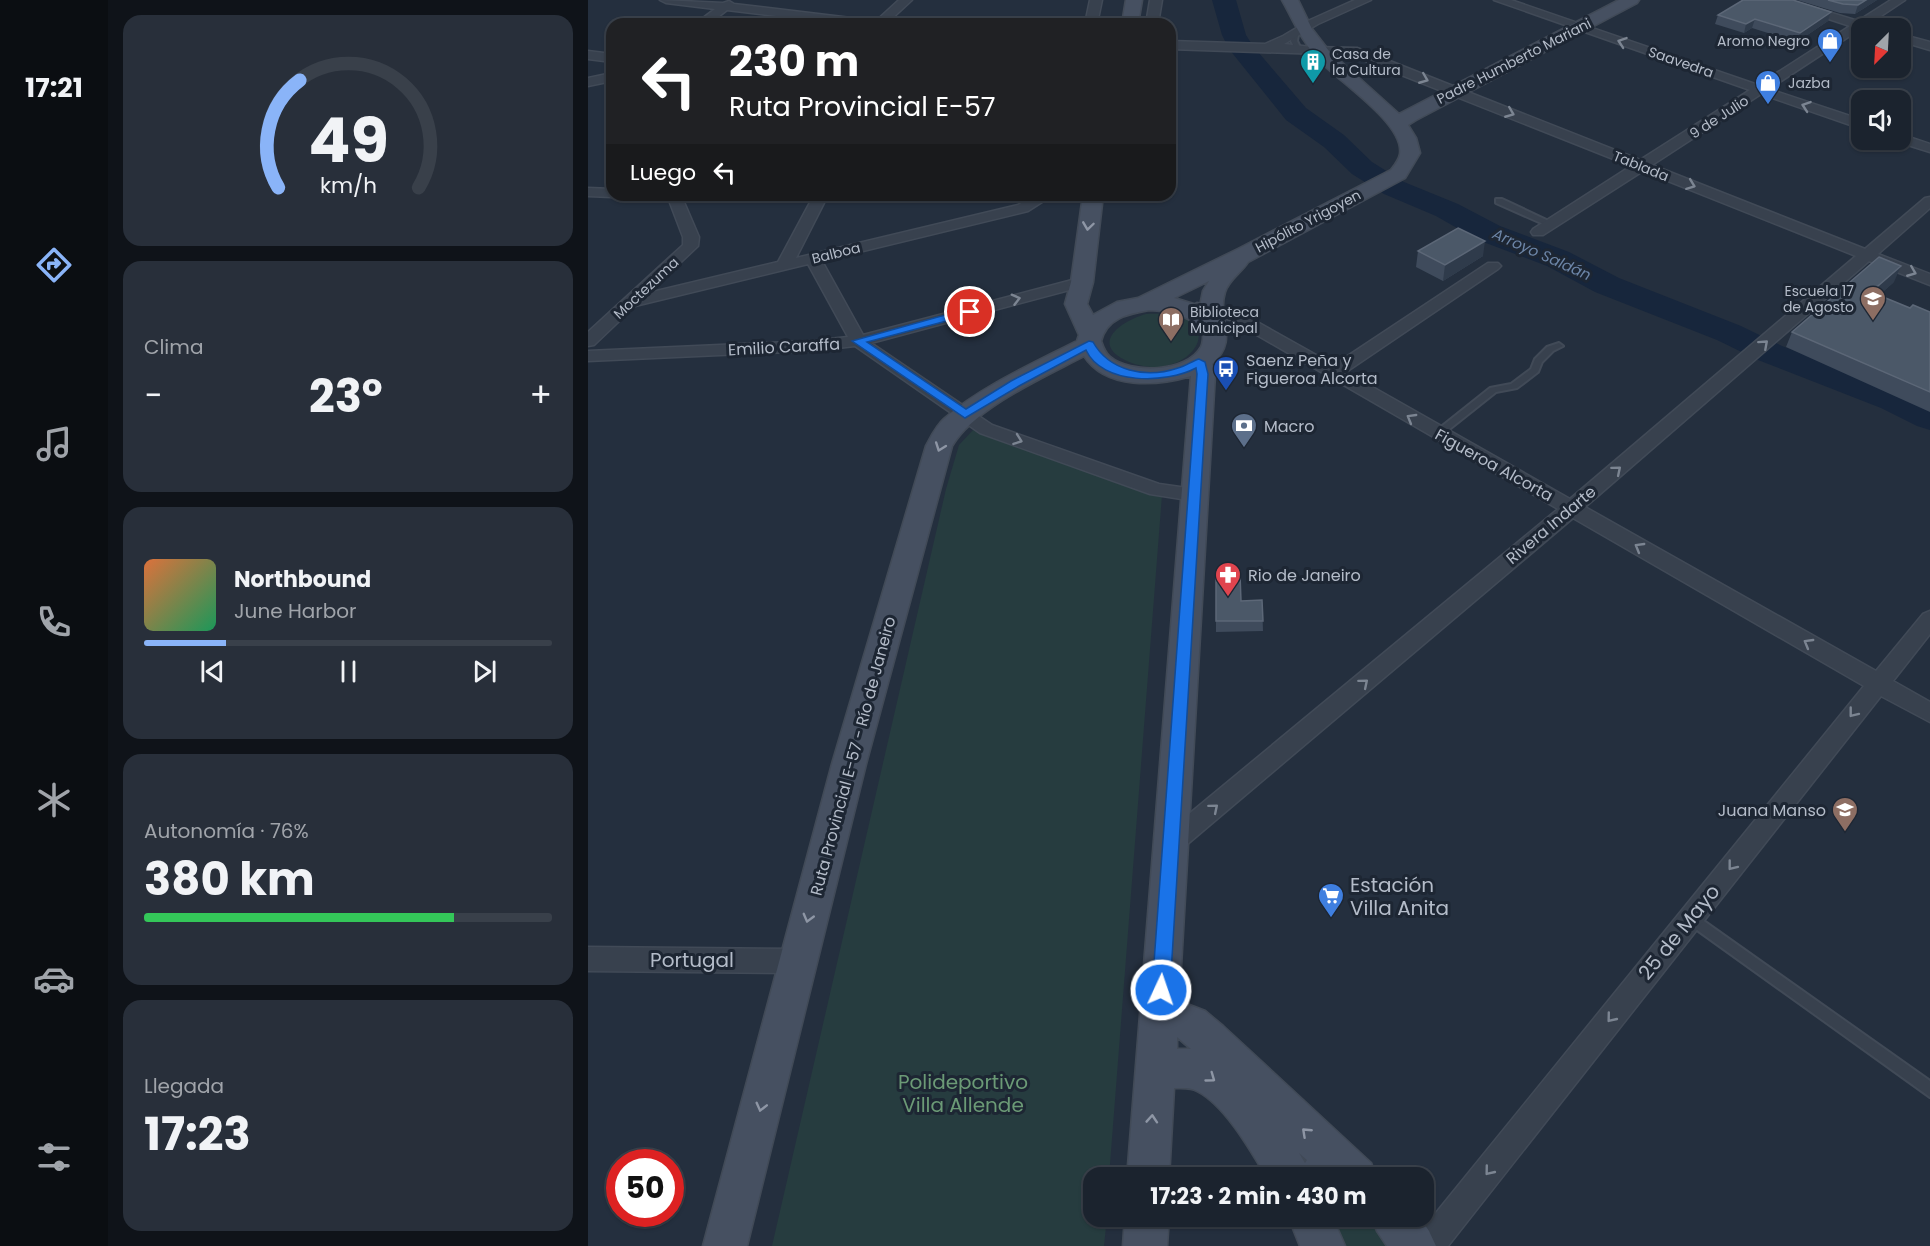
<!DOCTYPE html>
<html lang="es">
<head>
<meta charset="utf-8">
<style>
  :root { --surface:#1b232e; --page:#282f3a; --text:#f1f3f6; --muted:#a0a4aa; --line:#39404a; --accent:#8ab4f8 }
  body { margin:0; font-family:Poppins,sans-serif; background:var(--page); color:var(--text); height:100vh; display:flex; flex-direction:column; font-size:22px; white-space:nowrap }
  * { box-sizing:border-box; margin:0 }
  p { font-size:20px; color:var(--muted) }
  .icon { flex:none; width:33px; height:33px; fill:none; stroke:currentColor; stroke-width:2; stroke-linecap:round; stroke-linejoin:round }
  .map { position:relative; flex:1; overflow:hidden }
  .details { display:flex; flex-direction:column; gap:15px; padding:15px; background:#0f1319; width:480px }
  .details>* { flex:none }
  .guide { position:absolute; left:18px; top:18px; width:570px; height:183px; border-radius:18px; box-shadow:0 2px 4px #0004,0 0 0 2px var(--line); background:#202124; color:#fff; overflow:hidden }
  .needle { width:39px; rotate:204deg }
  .fabs { position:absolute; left:1263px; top:18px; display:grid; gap:12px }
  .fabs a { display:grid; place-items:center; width:60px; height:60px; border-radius:12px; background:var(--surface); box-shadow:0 2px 4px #0004,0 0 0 2px var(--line); font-size:30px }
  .speed { position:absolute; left:18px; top:1149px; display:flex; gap:12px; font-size:30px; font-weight:700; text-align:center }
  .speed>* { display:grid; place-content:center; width:78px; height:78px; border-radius:50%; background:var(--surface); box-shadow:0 2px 4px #0004,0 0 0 2px var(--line); line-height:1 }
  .speed .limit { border:9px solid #d22; background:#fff; color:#111 }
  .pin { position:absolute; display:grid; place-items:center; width:51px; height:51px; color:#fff; margin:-26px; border:3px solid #fff; border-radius:50%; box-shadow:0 2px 6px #0007 }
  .me { position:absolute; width:66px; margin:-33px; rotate:3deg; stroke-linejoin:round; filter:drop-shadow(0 0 4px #0008) }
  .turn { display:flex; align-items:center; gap:21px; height:126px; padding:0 24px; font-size:27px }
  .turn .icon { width:78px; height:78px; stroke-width:2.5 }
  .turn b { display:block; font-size:42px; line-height:51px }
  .then { display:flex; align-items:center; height:57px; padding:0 24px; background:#0003; gap:12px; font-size:22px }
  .big { font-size:45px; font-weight:700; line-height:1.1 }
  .details .widget { flex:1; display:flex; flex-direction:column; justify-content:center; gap:9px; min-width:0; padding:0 21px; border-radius:18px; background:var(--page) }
  .details .dial { align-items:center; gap:0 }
  .dial svg { height:156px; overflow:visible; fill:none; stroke:var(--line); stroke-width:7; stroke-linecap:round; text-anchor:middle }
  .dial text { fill:var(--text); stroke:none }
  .song { display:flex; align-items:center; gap:18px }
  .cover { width:72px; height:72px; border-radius:9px; background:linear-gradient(135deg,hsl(20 70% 55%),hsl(150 70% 35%)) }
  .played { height:6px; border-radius:3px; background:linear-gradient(90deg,var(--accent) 20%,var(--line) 20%) }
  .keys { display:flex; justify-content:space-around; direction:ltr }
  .heat { display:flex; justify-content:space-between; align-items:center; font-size:33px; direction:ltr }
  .charge { height:9px; border-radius:4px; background:linear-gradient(90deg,#34c759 76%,var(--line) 0) }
  .trip { position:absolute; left:495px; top:1167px; width:351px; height:60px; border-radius:18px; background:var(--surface); box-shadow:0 2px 4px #0004,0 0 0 2px var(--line); font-weight:700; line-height:60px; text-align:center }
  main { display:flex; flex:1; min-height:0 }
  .menu { display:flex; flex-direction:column; width:108px; justify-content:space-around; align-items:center; background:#0b0e12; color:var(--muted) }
  .menu .icon { width:42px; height:42px }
  .menu .selected { color:var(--accent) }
  .menu b { font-size:27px; color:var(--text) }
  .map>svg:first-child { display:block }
  .green { fill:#263c3f }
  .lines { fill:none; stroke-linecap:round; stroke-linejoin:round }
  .river { fill:#17263c; fill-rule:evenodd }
  .lane-casing { stroke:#414a57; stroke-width:4 }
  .street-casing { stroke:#414a57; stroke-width:3 }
  .secondary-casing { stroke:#414a57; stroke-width:3 }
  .lane { fill:#38414e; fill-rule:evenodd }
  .street { fill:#38414e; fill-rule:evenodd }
  .secondary { fill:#465061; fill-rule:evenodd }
  .wall { fill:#3f4b5c }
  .shaded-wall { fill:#2f3b4b }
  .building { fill:#4b5868; stroke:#5c6777; stroke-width:1.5 }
  .oneway { stroke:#7c8592 }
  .oneway2 { stroke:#8e96a5 }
  .route { fill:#1a73e8; stroke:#114b97; stroke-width:1.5 }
  .labels { text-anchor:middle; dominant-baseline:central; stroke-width:6; stroke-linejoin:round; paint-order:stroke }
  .far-poi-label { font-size:14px; fill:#b4bcc9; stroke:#1d2633; text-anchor:start }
  .far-street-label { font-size:14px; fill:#b4bcc9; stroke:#1d2633 }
  .far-water-label { font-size:15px; font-style:italic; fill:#6d86a8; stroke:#1d2633 }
  .street-label { font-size:16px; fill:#b4bcc9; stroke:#1d2633 }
  .poi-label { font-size:16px; fill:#b4bcc9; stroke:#1d2633; text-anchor:start }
  .near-poi-label { font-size:20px; fill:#b4bcc9; stroke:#1d2633; text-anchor:start }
  .near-street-label { font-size:20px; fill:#b4bcc9; stroke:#1d2633 }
  .near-park-label { font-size:20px; fill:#6b9a76; stroke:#1d2633 }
</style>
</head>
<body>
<main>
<nav class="menu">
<b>17:21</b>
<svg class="icon selected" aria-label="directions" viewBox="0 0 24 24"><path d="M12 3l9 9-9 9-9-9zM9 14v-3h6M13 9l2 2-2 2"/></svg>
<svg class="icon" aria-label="music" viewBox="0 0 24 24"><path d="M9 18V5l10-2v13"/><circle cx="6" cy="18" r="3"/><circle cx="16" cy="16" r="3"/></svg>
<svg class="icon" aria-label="phone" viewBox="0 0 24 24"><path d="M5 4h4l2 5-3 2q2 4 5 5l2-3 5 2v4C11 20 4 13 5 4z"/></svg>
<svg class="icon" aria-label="climate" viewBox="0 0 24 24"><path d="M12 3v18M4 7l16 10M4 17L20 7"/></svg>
<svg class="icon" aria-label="car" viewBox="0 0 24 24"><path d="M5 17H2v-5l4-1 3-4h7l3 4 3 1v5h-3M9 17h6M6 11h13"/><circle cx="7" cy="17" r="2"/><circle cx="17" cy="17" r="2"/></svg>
<svg class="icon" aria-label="filters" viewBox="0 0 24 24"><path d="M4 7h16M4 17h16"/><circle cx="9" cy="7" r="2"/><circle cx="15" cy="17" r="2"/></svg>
</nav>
<section class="details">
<div class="widget dial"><svg viewBox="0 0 100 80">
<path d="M14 69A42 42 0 1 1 86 69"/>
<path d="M14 69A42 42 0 0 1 25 14" stroke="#8ab4f8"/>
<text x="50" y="56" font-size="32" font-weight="700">49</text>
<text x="50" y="72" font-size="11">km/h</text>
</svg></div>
<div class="widget"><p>Clima</p>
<div class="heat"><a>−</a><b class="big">23°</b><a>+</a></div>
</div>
<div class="widget">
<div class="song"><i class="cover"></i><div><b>Northbound</b><p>June Harbor</p></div></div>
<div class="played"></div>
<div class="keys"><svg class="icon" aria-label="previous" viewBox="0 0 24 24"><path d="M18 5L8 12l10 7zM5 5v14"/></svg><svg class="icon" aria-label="pause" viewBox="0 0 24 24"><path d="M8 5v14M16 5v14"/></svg><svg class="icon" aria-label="next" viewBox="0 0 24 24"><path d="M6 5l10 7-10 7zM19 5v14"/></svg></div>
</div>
<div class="widget"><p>Autonomía · 76%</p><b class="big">380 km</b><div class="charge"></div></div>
<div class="widget"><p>Llegada</p><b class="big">17:23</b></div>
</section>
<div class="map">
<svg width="1342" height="1246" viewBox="0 0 1342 1246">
  <rect width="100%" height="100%" fill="#242f3e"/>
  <path class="green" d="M558 314C655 309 600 391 537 360 501 342 536 320 558 314Z
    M387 428 574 495 521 1177 506 1178V1216L519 1217 516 1246H184L358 489 371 445Z
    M743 1217H778L801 1246H756Z"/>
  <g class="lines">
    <path class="river" d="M624 0H648L658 35 665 46 718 108 756 135 784 162 816 182 870 204 912 226 981 252 1031 278 1153 326 1194 346 1319 392 1342 403V430L1329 426 1293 408 1170 360 1129 340 1007 292 959 266 890 240 848 216 796 194 764 174 736 147 698 120 641 49 634 35Z"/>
    <defs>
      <path id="lane" d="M707 33 710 35 709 41 713 49 710 51 708 50 703 41 704 35Z
        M908 199H914L967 224 960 226 908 203Z
        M971 343 975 346 965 351 954 362 950 372 929 388 908 392 854 435H848L846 433 848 431 902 388 923 384 943 369 947 359 959 347Z
        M1103 912 1342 1081V1097L1098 922 1097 918 1098 914Z"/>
      <path id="street" d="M72 0 135 3 141 1 146 4 288 21 311 0H324L298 24H257L139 10 121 24H107L127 9 78 3Z
        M502 0H514L509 24H497Z
        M562 0H574L570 24H558Z
        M767 0H783L730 24 696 44 724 47 769 48 1052 160 1162 90 906 0H923L1170 85 1262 26 1183 0H1201L1270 21 1303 0H1317L1281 24 1287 28H1274L1181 89 1274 120V129L1173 94 1064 165 1277 249 1337 198 1342 197V208L1290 254 1342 274V285L1281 261 997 507 1288 671 1335 614 1342 611V634L1305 681 1342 702V722L1293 696 860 1246H826L830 1235 1276 686 985 518 590 852 581 856 572 852 569 845 572 838 970 509 643 320 603 311 601 308 609 303 655 314 746 365 900 263H910L913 266 910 269 758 372 982 499 1268 256 1055 171 955 235H945L943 232 945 229 1043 166 763 55 582 49V41L677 44 695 36 722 20Z
        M1312 34 1342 42V50L1312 41Z
        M0 51 24 54V62L0 59Z
        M24 73V81L0 86V78Z
        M1312 134 1342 144V152L1307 141 1312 140Z
        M0 188 24 189V195H30L24 197 0 196Z
        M79 195H93L111 237 110 246 60 293 190 262 226 195H240L208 258 430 205 448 195H465L440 211 234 261 275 335 488 279H500L502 282 500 285 283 343 404 425 571 484 613 490 616 495 613 500 606 501 562 494 392 433 267 346 223 351 0 361V351L223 341 260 337 220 264 47 306 6 345 0 346V332L95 245V237Z
        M0 947 209 949 218 952 222 961 218 970 209 973 0 971Z"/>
      <path id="secondary" d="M538 0H554L550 24H534Z
        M694 0H710L724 29 741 51 811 114 1031 0H1051L1049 3 828 120 820 125 828 138 832 153 817 178 660 262C654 272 641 279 637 292 628 320 652 339 624 364L627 374 591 1001 617 1011 635 1026 783 1163 789 1178H679C663 1151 637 1105 609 1091 603 1087 594 1088 586 1088L581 1178H539L603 376C569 386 518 390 496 356 456 377 386 408 364 446L278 764 159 1246H115L244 764 338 446C343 437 348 426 356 419 390 388 448 362 489 341L491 335 477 304 483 282 495 195H515L505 282 499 304 505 315 529 302 550 298 650 249 803 170C807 165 811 160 812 154 817 123 748 80 730 59 713 40 706 21 694 0ZM621 281 615 291 612 306 586 298ZM561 310C583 311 597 315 615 328 615 334 616 341 613 347 599 373 542 374 522 357 517 353 515 347 513 341 519 318 539 314 561 310ZM589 1037 603 1049H589ZM711 1153 719 1160 717 1163Z
        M537 1216H581L579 1246H535Z
        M700 1216H744L757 1246H712Z
        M783 1216H831L841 1231 848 1246H799L789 1231Z"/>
    </defs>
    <use href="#lane" class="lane-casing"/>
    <use href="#street" class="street-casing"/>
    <use href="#secondary" class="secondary-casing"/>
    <use href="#lane" class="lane"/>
    <use href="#street" class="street"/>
    <use href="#secondary" class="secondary"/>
  </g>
  <path class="wall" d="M1209 0H1289L1267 14 1252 13Z
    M1243 12 1240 21 1209 42 1164 28 1156 33 1127 24 1130 15Z
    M830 251 895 256 855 281 828 267Z
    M1306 282 1291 295 1322 308 1342 312V412L1198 347 1204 332Z
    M628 574 653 601 674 600 675 631 628 632Z"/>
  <path class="shaded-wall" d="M1278 0H1289L1267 14 1270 5Z
    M1243 12 1240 21 1209 42 1212 33Z
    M1167 19 1164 28 1156 33 1158 24Z
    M897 241 895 256 855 281 857 265Z
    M1313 266 1306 282 1277 308 1283 292Z"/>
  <path class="building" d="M1155 0H1205L1243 12 1212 33 1167 19 1158 24 1130 15Z
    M1240 0H1278L1270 5 1255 4Z
    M870 228 897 241 857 265 830 251Z
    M1291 257 1313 266 1283 292 1322 308 1325 305 1342 312V392L1204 332Z
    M628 574H652L653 601 674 600 675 621H628Z"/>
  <defs><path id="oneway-chevron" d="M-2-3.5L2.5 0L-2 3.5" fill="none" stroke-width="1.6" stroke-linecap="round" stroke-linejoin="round" transform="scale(1.5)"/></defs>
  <g class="oneway">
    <use href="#oneway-chevron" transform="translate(1034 42) rotate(-161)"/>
    <use href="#oneway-chevron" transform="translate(836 79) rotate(22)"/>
    <use href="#oneway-chevron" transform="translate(1218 106) rotate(-161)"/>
    <use href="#oneway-chevron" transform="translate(922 113) rotate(22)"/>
    <use href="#oneway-chevron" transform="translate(1103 185) rotate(21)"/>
    <use href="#oneway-chevron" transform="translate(1324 272) rotate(22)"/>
    <use href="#oneway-chevron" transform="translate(428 299) rotate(-15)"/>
    <use href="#oneway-chevron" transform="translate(1176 344) rotate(-42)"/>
    <use href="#oneway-chevron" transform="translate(823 418) rotate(-150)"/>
    <use href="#oneway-chevron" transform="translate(430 440) rotate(20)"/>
    <use href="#oneway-chevron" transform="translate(1029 470) rotate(-40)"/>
    <use href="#oneway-chevron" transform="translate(1051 547) rotate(-150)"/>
    <use href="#oneway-chevron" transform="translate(1220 643) rotate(-150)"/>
    <use href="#oneway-chevron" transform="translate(776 683) rotate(-40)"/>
    <use href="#oneway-chevron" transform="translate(1265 713) rotate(128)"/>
    <use href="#oneway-chevron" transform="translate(626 808) rotate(-40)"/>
    <use href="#oneway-chevron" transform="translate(1144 866) rotate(128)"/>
    <use href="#oneway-chevron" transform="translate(1023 1018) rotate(129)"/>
    <use href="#oneway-chevron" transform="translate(901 1171) rotate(129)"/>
  </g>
  <g class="oneway2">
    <use href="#oneway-chevron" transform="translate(500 226) rotate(98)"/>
    <use href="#oneway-chevron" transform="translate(352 447) rotate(110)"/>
    <use href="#oneway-chevron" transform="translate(220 918) rotate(105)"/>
    <use href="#oneway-chevron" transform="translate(623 1078) rotate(36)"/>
    <use href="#oneway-chevron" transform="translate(173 1107) rotate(104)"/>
    <use href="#oneway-chevron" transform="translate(564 1119) rotate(-86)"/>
    <use href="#oneway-chevron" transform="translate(718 1132) rotate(-137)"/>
  </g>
  <path class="route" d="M382 308 387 312 385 314 279 342 378 409 423 381 501 341 505 342C521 371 558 379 590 368 598 366 604 361 611 359L617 362 620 374 582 990 579 996 573 998 567 996 564 990 609 374 608 368C578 384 514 385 498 350L431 386 377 418 264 341Z"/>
  <defs>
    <symbol id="shop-pin" viewBox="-11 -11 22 30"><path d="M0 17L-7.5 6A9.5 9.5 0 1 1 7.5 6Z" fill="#3f7fe0" stroke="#1d2633"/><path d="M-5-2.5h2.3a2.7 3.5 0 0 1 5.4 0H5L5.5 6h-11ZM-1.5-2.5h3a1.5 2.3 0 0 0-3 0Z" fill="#fff"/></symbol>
    <symbol id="building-pin" viewBox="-11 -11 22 30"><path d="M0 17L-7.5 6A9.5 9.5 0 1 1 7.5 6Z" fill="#0f9aa8" stroke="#1d2633"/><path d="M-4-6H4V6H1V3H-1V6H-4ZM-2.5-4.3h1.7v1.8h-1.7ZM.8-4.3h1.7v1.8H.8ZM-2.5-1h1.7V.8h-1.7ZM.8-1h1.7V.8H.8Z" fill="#fff"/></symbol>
    <symbol id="school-pin" viewBox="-11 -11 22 30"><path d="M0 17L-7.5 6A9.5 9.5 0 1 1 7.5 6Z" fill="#8d6e63" stroke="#1d2633"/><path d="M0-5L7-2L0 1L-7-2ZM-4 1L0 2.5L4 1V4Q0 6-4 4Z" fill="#fff"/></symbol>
    <symbol id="library-pin" viewBox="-11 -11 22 30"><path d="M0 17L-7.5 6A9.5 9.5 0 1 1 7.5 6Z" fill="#8d6e63" stroke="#1d2633"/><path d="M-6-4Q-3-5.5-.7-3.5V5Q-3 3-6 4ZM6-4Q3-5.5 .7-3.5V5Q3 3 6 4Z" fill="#fff"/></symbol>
    <symbol id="bus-pin" viewBox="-11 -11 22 30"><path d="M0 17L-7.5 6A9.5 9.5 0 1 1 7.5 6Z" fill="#1a4fb4" stroke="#1d2633"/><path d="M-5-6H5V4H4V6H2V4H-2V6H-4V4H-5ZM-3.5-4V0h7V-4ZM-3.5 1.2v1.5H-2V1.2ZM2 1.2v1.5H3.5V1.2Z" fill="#fff"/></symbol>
    <symbol id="bank-pin" viewBox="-11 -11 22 30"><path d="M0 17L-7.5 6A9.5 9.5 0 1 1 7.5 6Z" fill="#5c6f8a" stroke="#1d2633"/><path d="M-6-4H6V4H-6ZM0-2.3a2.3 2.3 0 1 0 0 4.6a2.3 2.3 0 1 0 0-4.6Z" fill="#fff"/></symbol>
    <symbol id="pharmacy-pin" viewBox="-11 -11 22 30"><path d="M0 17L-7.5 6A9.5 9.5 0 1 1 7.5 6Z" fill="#e0444e" stroke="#1d2633"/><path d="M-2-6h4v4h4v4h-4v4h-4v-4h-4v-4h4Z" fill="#fff"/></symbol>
    <symbol id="supermarket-pin" viewBox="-11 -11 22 30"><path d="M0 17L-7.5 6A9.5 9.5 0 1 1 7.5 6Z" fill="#3f7fe0" stroke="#1d2633"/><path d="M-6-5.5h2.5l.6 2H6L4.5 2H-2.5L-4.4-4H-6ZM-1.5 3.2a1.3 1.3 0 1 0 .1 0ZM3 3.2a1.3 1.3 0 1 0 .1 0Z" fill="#fff"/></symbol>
  </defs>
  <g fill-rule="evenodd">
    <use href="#shop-pin" x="1227" y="26" width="30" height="40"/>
    <use href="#building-pin" x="710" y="47" width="30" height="40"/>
    <use href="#shop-pin" x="1165" y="68" width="30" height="40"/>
    <use href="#school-pin" x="1270" y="284" width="30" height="40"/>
    <use href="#library-pin" x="568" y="305" width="30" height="40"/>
    <use href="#bus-pin" x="623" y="354" width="30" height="40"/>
    <use href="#bank-pin" x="641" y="411" width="30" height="40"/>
    <use href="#pharmacy-pin" x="625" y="560" width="30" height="40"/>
    <use href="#school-pin" x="1242" y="795" width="30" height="40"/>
    <use href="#supermarket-pin" x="728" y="881" width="30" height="40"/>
  </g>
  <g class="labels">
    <g class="far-poi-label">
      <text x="1222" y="41" text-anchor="end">Aromo Negro</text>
      <text x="744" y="54">Casa de<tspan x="744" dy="16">la Cultura</tspan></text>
      <text x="1200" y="83">Jazba</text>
      <text x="1266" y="291" text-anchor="end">Escuela 17<tspan x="1266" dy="16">de Agosto</tspan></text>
      <text x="602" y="312">Biblioteca<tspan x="602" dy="16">Municipal</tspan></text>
    </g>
    <g class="far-street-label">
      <text transform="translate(926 61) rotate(-27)">Padre Humberto Mariani</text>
      <text transform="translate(1093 62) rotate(19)">Saavedra</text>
      <text transform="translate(1131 117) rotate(-33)">9 de Julio</text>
      <text transform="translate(1053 166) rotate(22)">Tablada</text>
      <text transform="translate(720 221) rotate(-28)">Hipólito Yrigoyen</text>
      <text transform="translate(248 253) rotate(-14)">Balboa</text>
      <text transform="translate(58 288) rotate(-43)">Moctezuma</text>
    </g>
    <g class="far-water-label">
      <text transform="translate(954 254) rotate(24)">Arroyo Saldán</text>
    </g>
    <g class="street-label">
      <text transform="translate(196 347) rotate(-3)">Emilio Caraffa</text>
      <text transform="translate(906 465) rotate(29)">Figueroa Alcorta</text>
      <text transform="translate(963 525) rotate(-40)">Rivera Indarte</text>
      <text transform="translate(265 756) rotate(-75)">Ruta Provincial E-57 - Río de Janeiro</text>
    </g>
    <g class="poi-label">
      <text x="658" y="360">Saenz Peña y<tspan x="658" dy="18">Figueroa Alcorta</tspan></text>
      <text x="676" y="426">Macro</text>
      <text x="660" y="575">Rio de Janeiro</text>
      <text x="1238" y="810" text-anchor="end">Juana Manso</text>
    </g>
    <g class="near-poi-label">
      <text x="762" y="885">Estación<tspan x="762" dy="23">Villa Anita</tspan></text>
    </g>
    <g class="near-street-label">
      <text transform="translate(1091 932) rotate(-51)">25 de Mayo</text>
      <text x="104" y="960">Portugal</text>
    </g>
    <g class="near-park-label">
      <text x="375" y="1082">Polideportivo<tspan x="375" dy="23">Villa Allende</tspan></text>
    </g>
  </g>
</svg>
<div class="fabs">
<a><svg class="needle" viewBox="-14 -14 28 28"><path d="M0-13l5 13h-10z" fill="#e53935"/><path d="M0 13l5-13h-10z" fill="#a0a4aa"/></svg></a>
<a><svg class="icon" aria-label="sound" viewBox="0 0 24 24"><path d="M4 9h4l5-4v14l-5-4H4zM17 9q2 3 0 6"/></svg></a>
</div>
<div class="speed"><div class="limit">50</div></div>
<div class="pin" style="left:382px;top:312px;background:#d93025"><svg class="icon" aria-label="arrive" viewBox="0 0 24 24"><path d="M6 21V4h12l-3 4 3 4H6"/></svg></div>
<svg class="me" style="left:573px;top:990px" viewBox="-20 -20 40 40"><circle r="17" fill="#1a73e8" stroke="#fff" stroke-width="3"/><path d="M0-11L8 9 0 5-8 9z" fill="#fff"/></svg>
<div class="trip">17:23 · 2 min · 430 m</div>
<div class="guide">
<div class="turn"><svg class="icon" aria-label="left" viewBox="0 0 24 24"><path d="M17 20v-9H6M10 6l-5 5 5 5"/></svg><div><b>230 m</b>Ruta Provincial E-57</div></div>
<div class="then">Luego<svg class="icon" aria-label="left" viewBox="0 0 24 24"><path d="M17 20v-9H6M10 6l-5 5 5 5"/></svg></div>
</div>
</div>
</main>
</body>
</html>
